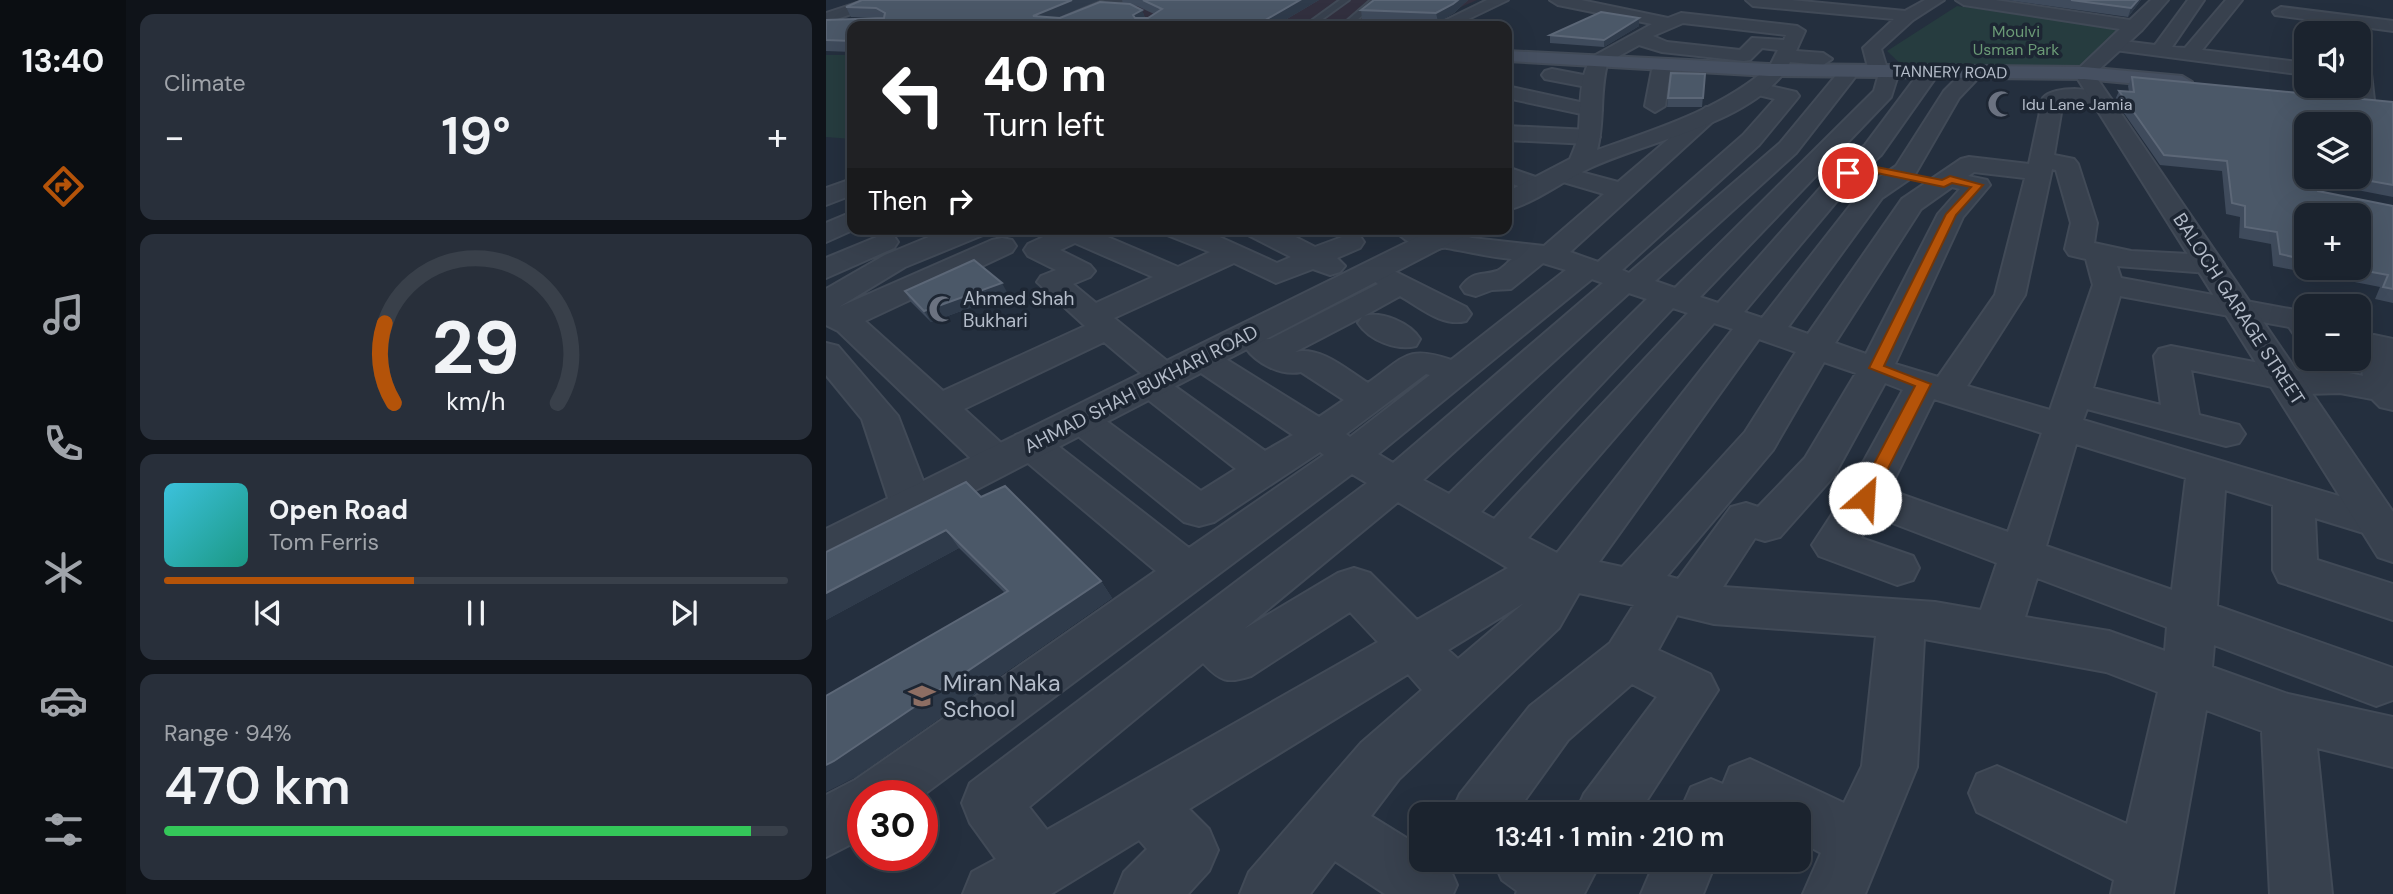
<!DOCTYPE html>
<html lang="en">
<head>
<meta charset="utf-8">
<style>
  :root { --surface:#1b232e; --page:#282f3a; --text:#f1f3f6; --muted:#a0a4aa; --line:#39404a; --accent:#b45309 }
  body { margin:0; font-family:"DM Sans",sans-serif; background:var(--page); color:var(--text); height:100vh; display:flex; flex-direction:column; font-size:26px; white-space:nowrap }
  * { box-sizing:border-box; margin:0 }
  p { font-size:23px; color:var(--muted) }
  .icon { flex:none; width:38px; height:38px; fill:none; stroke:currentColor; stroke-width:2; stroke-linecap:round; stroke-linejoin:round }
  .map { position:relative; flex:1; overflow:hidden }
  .sheet { display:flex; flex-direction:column; gap:14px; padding:14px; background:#0f1319; width:700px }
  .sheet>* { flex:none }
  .guide { position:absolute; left:21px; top:21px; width:665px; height:214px; border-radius:14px; box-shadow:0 7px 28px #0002,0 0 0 2px var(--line); background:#202124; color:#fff; overflow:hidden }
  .controls { position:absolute; left:1468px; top:21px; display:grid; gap:14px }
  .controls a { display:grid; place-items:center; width:77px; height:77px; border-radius:14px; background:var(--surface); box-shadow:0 7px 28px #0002,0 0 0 2px var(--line); font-size:35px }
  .speed { position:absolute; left:21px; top:780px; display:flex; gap:14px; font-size:35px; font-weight:700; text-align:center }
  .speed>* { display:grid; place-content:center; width:91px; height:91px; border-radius:50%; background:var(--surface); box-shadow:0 7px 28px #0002,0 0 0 2px var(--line); line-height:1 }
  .speed .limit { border:10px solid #d22; background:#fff; color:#111 }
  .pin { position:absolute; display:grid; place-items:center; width:60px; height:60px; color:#fff; margin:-30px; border:4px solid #fff; border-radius:50%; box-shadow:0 2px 7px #0007 }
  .me { position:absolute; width:77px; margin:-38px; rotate:26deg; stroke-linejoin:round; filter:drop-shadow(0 0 5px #0008) }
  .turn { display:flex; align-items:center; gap:24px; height:147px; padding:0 21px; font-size:32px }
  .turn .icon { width:91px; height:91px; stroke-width:2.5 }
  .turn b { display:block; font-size:49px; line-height:60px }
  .then { display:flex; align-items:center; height:66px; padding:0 21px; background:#0003; gap:14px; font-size:26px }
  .big { font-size:52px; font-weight:600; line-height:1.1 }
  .sheet .tile { flex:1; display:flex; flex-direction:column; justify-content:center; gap:10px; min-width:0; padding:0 24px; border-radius:14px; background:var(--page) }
  .sheet .dial { align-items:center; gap:0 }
  .dial svg { height:182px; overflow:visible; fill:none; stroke:var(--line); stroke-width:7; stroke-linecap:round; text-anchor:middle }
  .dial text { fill:var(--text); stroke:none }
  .song { display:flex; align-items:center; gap:21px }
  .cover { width:84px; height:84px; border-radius:10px; background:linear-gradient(135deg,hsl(190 70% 55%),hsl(170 70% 35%)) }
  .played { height:7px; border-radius:4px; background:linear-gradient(90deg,var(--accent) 40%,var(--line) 40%) }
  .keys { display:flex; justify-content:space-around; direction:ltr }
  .heat { display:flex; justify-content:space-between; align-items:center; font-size:38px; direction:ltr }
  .charge { height:10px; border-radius:5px; background:linear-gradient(90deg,#34c759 94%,var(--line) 0) }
  .trip { position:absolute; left:583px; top:802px; width:402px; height:70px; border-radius:14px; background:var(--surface); box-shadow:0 7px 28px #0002,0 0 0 2px var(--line); font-weight:600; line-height:70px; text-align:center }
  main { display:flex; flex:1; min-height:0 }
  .dock { display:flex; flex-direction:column; width:126px; justify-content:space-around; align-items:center; background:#0b0e12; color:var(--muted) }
  .dock .icon { width:49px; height:49px }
  .dock .current { color:var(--accent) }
  .dock b { font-size:32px; color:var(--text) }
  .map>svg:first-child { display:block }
  .medical { fill:#32303f }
  .green { fill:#263c3f }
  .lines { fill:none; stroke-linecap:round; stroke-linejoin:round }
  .service-casing { stroke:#414a57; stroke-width:4 }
  .minor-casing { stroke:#414a57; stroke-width:4 }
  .tertiary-casing { stroke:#414a57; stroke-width:4 }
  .secondary-casing { stroke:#414a57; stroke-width:4 }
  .service { fill:#38414e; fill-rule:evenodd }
  .minor { fill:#38414e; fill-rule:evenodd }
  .tertiary { fill:#38414e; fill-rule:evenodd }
  .secondary { fill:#465061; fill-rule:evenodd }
  .wall { fill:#3f4b5c; fill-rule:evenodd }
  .shaded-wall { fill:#2f3b4b }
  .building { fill:#4b5868; stroke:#5c6777; stroke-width:2 }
  .route { fill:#b45309; stroke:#753606; stroke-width:2 }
  .labels { text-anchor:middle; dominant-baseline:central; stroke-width:7; stroke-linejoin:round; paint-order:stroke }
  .far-park-label { font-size:16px; fill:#6b9a76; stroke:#1d2633 }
  .far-street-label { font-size:16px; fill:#b4bcc9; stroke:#1d2633 }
  .far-poi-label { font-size:16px; fill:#b4bcc9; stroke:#1d2633; text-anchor:start }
  .poi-label { font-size:19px; fill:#b4bcc9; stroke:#1d2633; text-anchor:start }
  .street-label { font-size:19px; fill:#b4bcc9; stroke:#1d2633 }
  .near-poi-label { font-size:23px; fill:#b4bcc9; stroke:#1d2633; text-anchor:start }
</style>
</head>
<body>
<main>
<nav class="dock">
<b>13:40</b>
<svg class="icon current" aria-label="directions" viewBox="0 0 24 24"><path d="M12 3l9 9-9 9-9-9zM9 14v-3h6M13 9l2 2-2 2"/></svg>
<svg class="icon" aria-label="music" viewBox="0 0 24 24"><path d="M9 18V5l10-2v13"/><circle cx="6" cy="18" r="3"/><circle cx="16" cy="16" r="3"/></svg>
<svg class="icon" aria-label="phone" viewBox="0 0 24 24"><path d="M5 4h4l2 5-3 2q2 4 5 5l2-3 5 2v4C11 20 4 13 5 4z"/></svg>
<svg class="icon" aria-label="climate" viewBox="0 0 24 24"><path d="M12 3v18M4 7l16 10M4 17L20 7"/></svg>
<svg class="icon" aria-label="car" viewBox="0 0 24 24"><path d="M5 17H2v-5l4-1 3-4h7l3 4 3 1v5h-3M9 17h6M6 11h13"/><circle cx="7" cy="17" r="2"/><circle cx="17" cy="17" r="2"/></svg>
<svg class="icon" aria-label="filters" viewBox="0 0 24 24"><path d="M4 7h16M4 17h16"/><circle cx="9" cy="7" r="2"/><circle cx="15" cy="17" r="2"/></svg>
</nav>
<section class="sheet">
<div class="tile"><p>Climate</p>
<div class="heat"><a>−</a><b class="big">19°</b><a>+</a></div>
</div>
<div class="tile dial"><svg viewBox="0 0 100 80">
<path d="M14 69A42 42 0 1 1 86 69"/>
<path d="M14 69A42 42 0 0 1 10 34" stroke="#b45309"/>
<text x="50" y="56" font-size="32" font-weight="700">29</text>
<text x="50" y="72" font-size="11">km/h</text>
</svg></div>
<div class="tile">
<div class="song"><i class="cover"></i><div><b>Open Road</b><p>Tom Ferris</p></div></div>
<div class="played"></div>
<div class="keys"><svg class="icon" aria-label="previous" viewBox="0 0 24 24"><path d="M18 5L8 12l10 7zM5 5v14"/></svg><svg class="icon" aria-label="pause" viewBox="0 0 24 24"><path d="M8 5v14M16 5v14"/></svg><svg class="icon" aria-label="next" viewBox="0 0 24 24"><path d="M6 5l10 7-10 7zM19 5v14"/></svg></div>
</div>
<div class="tile"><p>Range · 94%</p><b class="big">470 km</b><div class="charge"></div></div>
</section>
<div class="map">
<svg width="1567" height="894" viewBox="0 0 1567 894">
  <rect width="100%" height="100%" fill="#242f3e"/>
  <path class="medical" d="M293 0H651L592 26H222Z"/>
  <path class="green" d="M1131 6 1168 11 1176 6 1310 26 1258 73 1082 71 1061 51Z
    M0 55H26V139L0 137Z"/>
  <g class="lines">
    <defs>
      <path id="service" d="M514 0H523L487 26H478Z
        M545 0 552 2 524 26H515Z"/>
      <path id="minor" d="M40 0H64L0 23V13Z
        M661 0H682L628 26H616L614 23Z
        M724 0H755L842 18 855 13 971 26 979 31 970 51 997 53 1006 59 997 65 964 62 958 74 951 76 942 70 952 50 936 48 924 60 918 61 836 52 813 45 773 67 766 65 764 61 766 57 826 24 732 5ZM857 23 960 35 958 40 926 38 914 50 841 42 827 36Z
        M920 0H965L1079 11 1099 0H1118L1087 20 1055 49 1062 72 1071 78 1065 97 874 297 892 303 1013 167 1039 145 1093 73H1107L1110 77 1055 155 1031 177 918 312 936 318 1038 188 1070 166 1118 91 1136 73 1143 71 1153 77 1133 98 1088 176 1056 198 962 327 982 334 1076 199 1135 159 1143 157 1203 164 1217 98C1227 85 1276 87 1285 99L1275 105 1237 101 1228 155 1248 159 1252 164 1271 223 1268 243 1305 251 1383 255 1393 258 1398 264 1393 270 1383 273 1291 266 1295 278 1480 312V339L1469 336 1463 327 1294 296 1267 388 1335 405 1328 356 1333 349 1345 346 1480 372 1514 371 1537 376 1533 353 1536 338 1548 335 1567 339V410L1554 407 1546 399 1514 393 1480 394 1365 370 1373 415 1413 425 1419 434 1413 443 1400 446 1261 409 1257 420 1567 512V542L1489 518 1491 560 1567 584V620L1453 582 1447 570V505L1399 490 1391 606 1567 668V700L1550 706 1388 645 1386 667 1462 694 1567 717V767L1491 748 1506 894H1444L1436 731 1380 710 1347 894H1285L1288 880 1151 812 1143 793 1151 774 1171 766 1301 824 1332 692 1280 672 1098 639 1091 767 1039 894H977L995 853 973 841V814H853L865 787 885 779 897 784 904 767 924 759 1018 803 1036 766 1050 636 888 624 851 615 832 650 884 674 892 690 812 814H749L758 794 831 697 806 684 742 740 689 814H625L634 794 704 706 784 643 808 605 753 593 733 628 573 779 545 816 595 847V859C621 859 621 861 631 885L627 894H559L509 861 484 894H414L423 872 535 743 596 690 582 674 363 809 383 829 392 850 383 871 362 894H289L298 872 321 849 313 840 225 894H137L146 872 170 859 144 823 136 803 144 783 541 483 526 474 96 796H37V838L0 857V795L29 780 330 571 190 453 185 444 190 435 204 431 218 435 363 548 498 455 494 452 388 522 373 526 358 522 241 427 235 419 241 411 254 407 267 411 375 491 410 469 311 391 305 384 311 377 317 375 278 342 138 409 185 452 191 461 185 470 171 474 157 470 12 331 0 325V289L59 255 122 229H160L157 235 79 267 13 307 166 240 176 238 186 240 190 246 186 252 39 321 117 391 259 326 211 282 215 276 230 270 202 256 198 250 202 244 228 232 226 229H263L352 267 384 252 341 235 338 229H376L451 263 465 257 422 235 419 229H454L489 247 524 234 534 236 538 242 534 248 511 258 519 266 514 272 504 275 487 269 450 283 408 263 288 318 351 369 356 376 347 385 439 451 467 435 363 365 358 358 363 351 375 348 387 351 493 417 518 400 475 372C455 376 431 364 419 347L424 340 444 339 552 284 539 273 544 267 554 264 640 307 645 314 640 321C616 327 595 308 574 296L538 316C556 311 584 323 594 339L590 346C570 351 543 340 532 323L536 317 469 352C495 346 521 370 542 383 577 359 580 344 625 360L740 270 717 263 685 289 666 290 650 296 639 293 635 287C647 270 657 276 671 271 676 269 682 262 686 259 664 257 643 252 621 248 616 247 611 250 605 250 594 250 574 238 568 229H617L646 238 718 246 778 194 727 179 724 174 727 169 736 167 792 182 880 107H894L898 111 894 115 744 252 772 262 917 135 949 99 924 93 921 89 924 85 931 83 970 92 973 96 970 100 933 145 796 270 803 273 954 143 1012 73H1026L1029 77 1026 81 970 153 829 281 849 288 1048 91 1052 77 1043 71 1037 48 1068 19 927 6ZM1226 169 1230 170 1245 223 1239 249 1243 255 1260 259 1267 285 1224 410 1141 386 1199 295ZM1148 172 1199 178 1169 295 1112 377 1069 364 1137 217 1164 185 1161 180 1142 176ZM1126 187 1134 189 1112 214 1040 354 1009 343 1095 209ZM249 243 327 277 270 303 247 284 264 277 269 271 264 265 234 250ZM766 279 777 283 567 463 552 454ZM803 293 821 299 623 494 597 480ZM847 308 862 313 668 519 655 512ZM888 323 907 329 731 553 702 538ZM933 339 970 352 919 432 796 567 773 562ZM998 362 1030 373 979 458 932 507 920 503 905 507 852 579 841 576 947 450ZM600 374 604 375 524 437 520 434ZM1059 383 1077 390 1022 490 986 545 993 556 1071 585 1087 580 1093 568 1087 556 1035 538 1048 516 1171 563 1155 610 1109 602 897 587 929 538 939 541 954 537 1008 476ZM1108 399 1216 433 1182 532 1063 490ZM1250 444 1360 478 1346 590 1220 546ZM572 502 682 568 591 620 544 573 528 568 512 573 418 629ZM1211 578 1341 627 1339 651 1283 631 1199 617ZM698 603 632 659 622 650ZM524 612 552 642 221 830 203 807 377 663C394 681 401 684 425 676Z
        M1362 0H1378L1346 47 1359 48 1400 0H1416L1376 50 1480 63V75L1289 50 1280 45 1289 40 1329 45Z
        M1455 7 1567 21V31L1449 15 1447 12Z
        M1533 43 1542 48 1548 100 1538 106 1528 100 1527 86H1533Z
        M835 64 844 70 839 106 829 112 819 106 826 70Z
        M726 69 773 78 776 82 766 88 719 79 716 75 719 71Z
        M681 86 772 106 776 110 765 116 681 98Z
        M681 126 763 130 774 137 763 144 681 140Z
        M681 167 721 181 724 186 721 191 712 193 681 182Z
        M26 179V195L0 205V188Z
        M26 212V229H29L0 242V223Z
        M58 234 68 236 72 242 68 248 0 278V258Z
        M0 343 12 346 72 416 106 504 100 514 85 519 70 514 64 504 36 419 0 375Z
        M667 859H776L758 894H690L691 891 676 880Z
        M830 859H891L877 894H815Z"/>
      <path id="tertiary" d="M279 0H301L237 26H214Z
        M1130 0H1169L1304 20 1325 0H1342L1316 30 1268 74 1567 512V562L1552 557 1248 73 1294 29 1138 5Z
        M773 55 782 61C773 90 779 121 771 150 831 129 896 109 944 66H958L960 70C921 125 820 141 762 169 735 182 709 203 681 210V192L744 159C747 152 750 145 752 138 756 118 750 61 773 55Z
        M608 229H643L640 235 15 560 0 564V529Z"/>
      <path id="secondary" d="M681 51 943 64 1258 67 1356 76 1366 82 1356 88 1258 79 943 76 681 61Z"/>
    </defs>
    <use href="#service" class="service-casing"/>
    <use href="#minor" class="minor-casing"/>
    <use href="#tertiary" class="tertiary-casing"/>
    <use href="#secondary" class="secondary-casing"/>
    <use href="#service" class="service"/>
    <use href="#minor" class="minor"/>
    <use href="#tertiary" class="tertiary"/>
    <use href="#secondary" class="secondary"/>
  </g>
  <path class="wall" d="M36 0H273L232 18H234L297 4 296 0H493L449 26H26V52L0 51V20L53 18 25 17 20 7ZM305 5 311 6 328 14 322 18H319L316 10Z
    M548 0H642L628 13 612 22 536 19 535 10Z
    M1181 0H1315L1302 17Z
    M813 18V26L778 47 724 43V35Z
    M879 74 876 107H841L842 98Z
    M1306 77 1567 102V197L1495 183 1488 186 1492 191 1567 206V303L1549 299 1554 287 1447 266 1445 244 1413 238 1414 217 1400 214 1396 171 1334 165 1289 100 1293 91 1303 92 1302 86ZM1533 124V177H1480ZM1480 215 1533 268H1480Z
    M79 291 182 294 105 322 85 302Z
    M155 497 275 581 286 598 28 778 178 592 133 548 0 620V552Z"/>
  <path class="shaded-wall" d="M246 0H273L212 26 207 16Z
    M474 0H493L449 26H429Z
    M632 0H642L628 13 612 22 610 13Z
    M1312 0H1315L1302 17 1305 8Z
    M316 10 320 20 315 23 307 15Z
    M813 18V26L778 47V40Z
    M1490 177H1499L1495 183 1485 187 1486 182Z
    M176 283 182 294 105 322 98 311Z
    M120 530 133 548 0 620V593Z
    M275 581 286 598 28 778 0 792V765Z"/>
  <path class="building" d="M36 0H246L207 16 234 18 274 2 304 4 316 10 307 15 309 18H322L336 9 317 0H474L429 26 305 22 298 26H26V41L0 40V20L58 18 59 13 50 8 20 7Z
    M548 0H632L627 4 610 13 535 10Z
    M1245 0H1312L1305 8Z
    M775 12 813 18 778 40 724 35Z
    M845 73 879 74 877 98H842Z
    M1306 77 1567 102V185L1522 177H1533V124H1480V177H1490L1486 182 1492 191 1567 206V289L1557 287 1562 275 1524 268H1533V215H1480V260L1454 254 1451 232 1419 227V206L1406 203 1401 161 1338 155 1293 91 1308 92Z
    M148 260 176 283 98 311 79 291Z
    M140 482 155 497 179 486 275 581 8 761 0 765V696L182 591 120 530 0 593V552Z"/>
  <path class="route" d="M1030 163 1116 180 1124 176 1157 185 1130 215 1058 366 1105 384 1047 498 1039 503 1030 498 1089 386 1043 368 1120 214 1145 187 1126 183 1118 187 1032 169 1026 175H1018V170Z"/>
  <defs>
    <symbol id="mosque-bare" viewBox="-9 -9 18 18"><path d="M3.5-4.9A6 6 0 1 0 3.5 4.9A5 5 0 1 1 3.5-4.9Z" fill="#6b7280" stroke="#1d2633" stroke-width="2.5" paint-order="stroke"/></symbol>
    <symbol id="school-bare" viewBox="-9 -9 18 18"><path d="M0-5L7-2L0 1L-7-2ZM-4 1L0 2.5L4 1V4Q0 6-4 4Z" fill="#8d6e63" stroke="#1d2633" stroke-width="2.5" paint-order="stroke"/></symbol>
  </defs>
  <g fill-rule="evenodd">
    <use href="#mosque-bare" x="1156" y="85" width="38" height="38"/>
    <use href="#mosque-bare" x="97" y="290" width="38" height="38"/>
    <use href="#school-bare" x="77" y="677" width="38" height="38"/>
  </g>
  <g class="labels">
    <g class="far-park-label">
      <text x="1190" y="31">Moulvi<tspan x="1190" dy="18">Usman Park</tspan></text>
    </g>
    <g class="far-street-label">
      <text transform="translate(1124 72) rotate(1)">TANNERY ROAD</text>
    </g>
    <g class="far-poi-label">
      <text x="1196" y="104">Idu Lane Jamia</text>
    </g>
    <g class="poi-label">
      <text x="137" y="298">Ahmed Shah<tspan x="137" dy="22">Bukhari</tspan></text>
    </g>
    <g class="street-label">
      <text transform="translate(1413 309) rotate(57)">BALOCH GARAGE STREET</text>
      <text transform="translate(315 389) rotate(-27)">AHMAD SHAH BUKHARI ROAD</text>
    </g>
    <g class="near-poi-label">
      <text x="117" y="683">Miran Naka<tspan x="117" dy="26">School</tspan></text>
    </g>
  </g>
</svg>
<div class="controls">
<a><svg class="icon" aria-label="sound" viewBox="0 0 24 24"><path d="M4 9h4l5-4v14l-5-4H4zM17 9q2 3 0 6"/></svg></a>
<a><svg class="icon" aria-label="layers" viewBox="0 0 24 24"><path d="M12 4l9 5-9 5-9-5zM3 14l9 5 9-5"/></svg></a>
<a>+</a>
<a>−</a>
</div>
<div class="speed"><div class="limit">30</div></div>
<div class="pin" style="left:1022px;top:173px;background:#d93025"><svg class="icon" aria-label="arrive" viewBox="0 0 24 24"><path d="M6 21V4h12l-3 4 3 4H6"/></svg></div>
<svg class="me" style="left:1039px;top:498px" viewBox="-20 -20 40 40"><circle r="19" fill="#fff"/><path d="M0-13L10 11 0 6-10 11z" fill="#b45309"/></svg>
<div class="trip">13:41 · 1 min · 210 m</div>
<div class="guide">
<div class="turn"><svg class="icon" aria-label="left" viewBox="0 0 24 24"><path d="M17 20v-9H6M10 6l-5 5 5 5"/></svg><div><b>40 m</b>Turn left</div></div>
<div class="then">Then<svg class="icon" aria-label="right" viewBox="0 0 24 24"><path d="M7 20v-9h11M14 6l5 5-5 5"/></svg></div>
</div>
</div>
</main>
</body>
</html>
